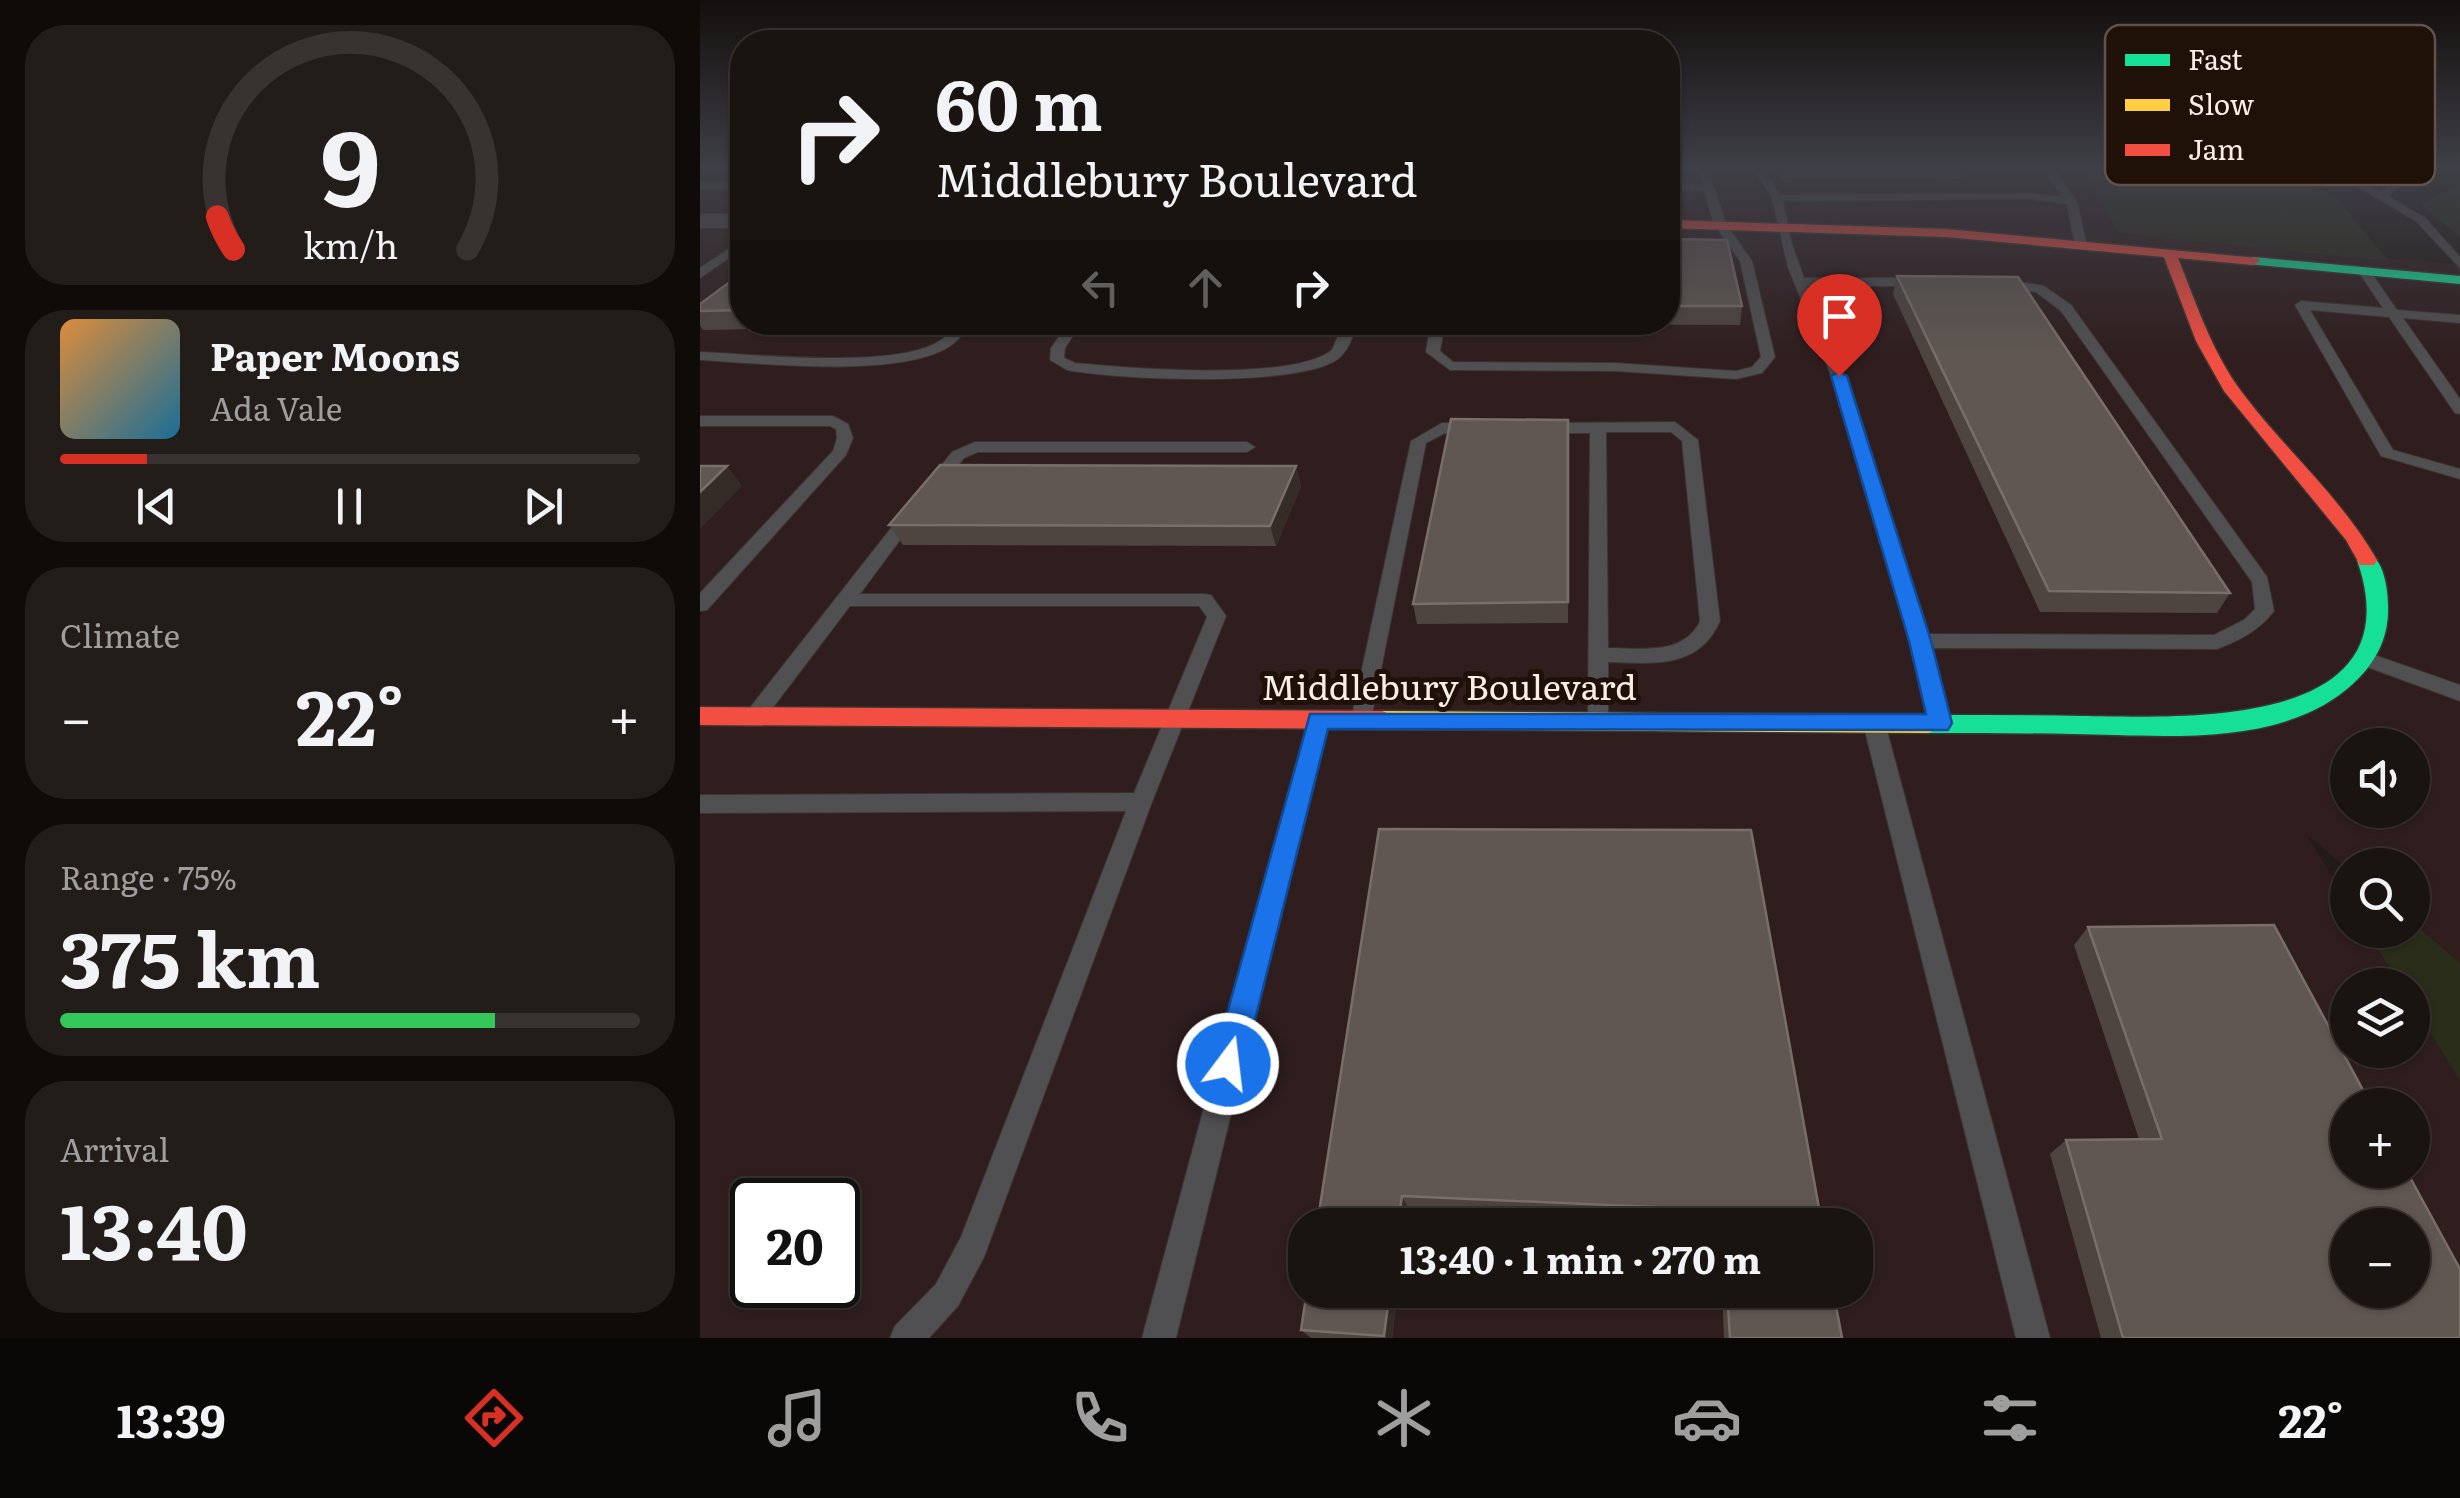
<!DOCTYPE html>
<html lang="en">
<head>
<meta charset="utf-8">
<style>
  :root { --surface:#1a1411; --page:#231d1a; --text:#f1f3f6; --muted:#9f9e9f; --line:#383331; --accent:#d93025 }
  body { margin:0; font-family:Literata,serif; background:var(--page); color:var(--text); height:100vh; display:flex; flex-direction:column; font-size:38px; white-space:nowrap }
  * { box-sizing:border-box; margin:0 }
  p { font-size:32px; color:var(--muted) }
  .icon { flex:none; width:55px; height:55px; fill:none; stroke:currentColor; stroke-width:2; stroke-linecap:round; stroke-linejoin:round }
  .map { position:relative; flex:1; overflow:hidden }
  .sheet { display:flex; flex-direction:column; gap:25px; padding:25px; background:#0e0b09; width:700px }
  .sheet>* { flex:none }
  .top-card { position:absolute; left:30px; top:30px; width:950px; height:305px; border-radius:40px; box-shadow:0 2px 8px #0004,0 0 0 2px var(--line); background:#1a1411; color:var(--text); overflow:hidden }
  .tools { position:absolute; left:1630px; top:728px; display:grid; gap:20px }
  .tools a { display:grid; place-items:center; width:100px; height:100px; border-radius:50%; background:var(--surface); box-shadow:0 2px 8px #0004,0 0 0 2px var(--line); font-size:50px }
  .speed { position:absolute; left:30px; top:1178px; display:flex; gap:20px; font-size:50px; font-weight:700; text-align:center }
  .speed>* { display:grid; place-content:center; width:130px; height:130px; border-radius:50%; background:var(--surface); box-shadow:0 2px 8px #0004,0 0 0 2px var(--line); line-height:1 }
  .speed .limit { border:5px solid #111; border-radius:15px; background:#fff; color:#111 }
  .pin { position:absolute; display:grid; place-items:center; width:85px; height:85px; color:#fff; margin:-102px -42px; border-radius:50% 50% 50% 0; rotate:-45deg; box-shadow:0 0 10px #0007 }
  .pin .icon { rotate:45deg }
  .me { position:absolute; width:110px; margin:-55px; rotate:15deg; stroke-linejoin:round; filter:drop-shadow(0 0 8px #0008) }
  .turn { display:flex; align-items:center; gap:35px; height:210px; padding:0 40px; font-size:45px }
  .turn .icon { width:130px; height:130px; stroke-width:2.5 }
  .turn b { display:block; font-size:70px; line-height:85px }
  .lanes { display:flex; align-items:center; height:95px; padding:0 40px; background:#0003; justify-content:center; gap:50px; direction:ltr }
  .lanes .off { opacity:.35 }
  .big { font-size:75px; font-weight:700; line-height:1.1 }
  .sheet .tile { flex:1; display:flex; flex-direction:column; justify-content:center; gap:15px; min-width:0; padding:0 35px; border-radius:40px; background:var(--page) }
  .sheet .dial { align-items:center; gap:0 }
  .dial svg { height:260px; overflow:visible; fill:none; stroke:var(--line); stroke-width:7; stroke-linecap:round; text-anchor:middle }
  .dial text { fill:var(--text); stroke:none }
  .song { display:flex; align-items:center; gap:30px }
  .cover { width:120px; height:120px; border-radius:15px; background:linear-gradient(135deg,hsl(30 70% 55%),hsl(200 70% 35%)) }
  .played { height:10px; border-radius:5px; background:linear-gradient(90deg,var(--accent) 15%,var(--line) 15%) }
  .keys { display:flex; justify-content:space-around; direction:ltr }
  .heat { display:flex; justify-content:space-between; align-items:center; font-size:55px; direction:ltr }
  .charge { height:15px; border-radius:8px; background:linear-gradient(90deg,#34c759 75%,var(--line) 0) }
  .trip { position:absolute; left:588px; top:1208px; width:585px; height:100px; border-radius:40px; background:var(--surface); box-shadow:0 2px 8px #0004,0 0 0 2px var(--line); font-weight:700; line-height:100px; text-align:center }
  .tab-bar { display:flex; height:160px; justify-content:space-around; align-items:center; background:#0a0807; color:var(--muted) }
  .tab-bar .icon { width:70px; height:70px }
  .tab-bar .on { color:var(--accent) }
  .tab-bar b { font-size:45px; color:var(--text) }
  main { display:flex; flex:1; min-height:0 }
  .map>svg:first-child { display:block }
  .industrial { fill:#301e1f; fill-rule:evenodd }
  .green { fill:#2a2d1a }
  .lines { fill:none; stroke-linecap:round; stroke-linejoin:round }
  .lane-casing { stroke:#3c3531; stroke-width:2 }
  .street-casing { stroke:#3c3531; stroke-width:2 }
  .fast-casing { stroke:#3c3531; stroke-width:3 }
  .slow-casing { stroke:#3c3531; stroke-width:3 }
  .jam-casing { stroke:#3c3531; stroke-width:3 }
  .lane { fill:#504f51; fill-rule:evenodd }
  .street { fill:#504f51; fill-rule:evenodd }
  .fast { fill:#16e098; fill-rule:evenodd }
  .slow { fill:#ffcf43; fill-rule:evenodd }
  .jam { fill:#f24e42; fill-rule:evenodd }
  .wall { fill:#4e4540 }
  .shaded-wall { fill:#352c28 }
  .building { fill:#605752; stroke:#786f69; stroke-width:2.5; fill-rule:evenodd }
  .route { fill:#1a73e8; stroke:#114b97; stroke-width:2.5 }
  .labels { text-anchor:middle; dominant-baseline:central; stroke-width:10; stroke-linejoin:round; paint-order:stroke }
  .street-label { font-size:35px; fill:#f9eee8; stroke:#1f1008 }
  .key { fill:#1f1008; stroke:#60534b; stroke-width:2.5 }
  .key-label { font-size:28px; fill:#f9eee8 }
</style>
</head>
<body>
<main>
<section class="sheet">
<div class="tile dial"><svg viewBox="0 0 100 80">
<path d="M14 69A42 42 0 1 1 86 69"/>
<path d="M14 69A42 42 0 0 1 9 59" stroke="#d93025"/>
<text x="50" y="56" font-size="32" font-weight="700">9</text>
<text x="50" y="72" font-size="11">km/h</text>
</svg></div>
<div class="tile">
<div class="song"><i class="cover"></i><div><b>Paper Moons</b><p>Ada Vale</p></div></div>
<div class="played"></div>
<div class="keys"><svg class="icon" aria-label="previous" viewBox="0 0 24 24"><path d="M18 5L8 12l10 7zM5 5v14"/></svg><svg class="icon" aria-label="pause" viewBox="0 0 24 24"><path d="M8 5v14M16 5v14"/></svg><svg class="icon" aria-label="next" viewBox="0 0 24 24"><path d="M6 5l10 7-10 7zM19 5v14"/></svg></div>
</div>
<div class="tile"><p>Climate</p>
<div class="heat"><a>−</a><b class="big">22°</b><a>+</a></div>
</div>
<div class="tile"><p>Range · 75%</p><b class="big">375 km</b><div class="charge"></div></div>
<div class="tile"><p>Arrival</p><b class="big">13:40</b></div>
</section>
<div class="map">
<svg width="1760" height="1338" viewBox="0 0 1760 1338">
  <rect width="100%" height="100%" fill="#231b17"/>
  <path class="industrial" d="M0 169H42V322H968V169H1478L1474 172 1383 174 1420 233 1760 265V963L1713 923 1712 865 1647 868 1606 834 1647 901 1648 930H1666L1700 985H1648V1050H1712L1713 1005 1760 1081V1338H0ZM1648 745H1712V810H1648ZM1648 1105H1712V1170H1648ZM52 1200H138V1285H52ZM605 1225H1155V1290H605ZM1648 1225H1712V1290H1648Z"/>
  <path class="green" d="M1478 169H1589L1639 200 1688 261 1419 233 1383 173 1473 172Z
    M1760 183V237L1721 205Z
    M1713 923 1760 963V1081L1713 1005 1712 985H1700L1666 930H1712Z"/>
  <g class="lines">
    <defs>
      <path id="lane" d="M998 169H1008L1026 224 1052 261 1075 357 1062 373 1036 379 915 371 750 370 726 352 731 322H745L740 351 753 362 915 363 1036 371 1052 367 1061 357 1040 261 1014 224 1004 191 968 190V184L1003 185Z
        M1054 169H1064L1080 195 1331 193 1363 197 1343 169H1353L1377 201 1387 246 1381 250 1375 246 1367 204 1331 199 1083 201 1092 244 1104 278H1221L1227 282 1221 286H1107L1161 420 1227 634 1514 635 1544 620 1555 609 1552 582 1361 311 1336 292 1296 286V280L1300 279 1344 286 1371 305 1567 577 1574 611C1560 630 1539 641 1517 649L1231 648 1251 723 1247 729H1233L1160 463 1132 378 1088 267 1072 198Z
        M1628 169H1640L1680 192 1710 169H1721L1688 196 1725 218 1760 257V268L1717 222Z
        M0 183H42V189H0Z
        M42 240V249L0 278V268Z
        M1664 267 1668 268 1697 310 1760 315V323L1703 318 1760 399V414L1755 413 1689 317 1610 310 1693 450 1760 469V479L1681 456 1595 305 1601 301 1683 308 1658 271Z
        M257 322H271C265 330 259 341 250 346 202 379 59 363 0 360V352C54 354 198 370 241 340 248 336 252 328 257 322Z
        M369 322H382L365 348 364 358 375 363C428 368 592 382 632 350L644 322H657C653 337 648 353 635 361 591 387 419 380 367 370L350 360 351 348Z
        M0 416H133L148 424 153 438 146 455 7 610 0 611V593L133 451 137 438 136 429 130 426H0Z
        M975 422 998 440 1020 621C998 670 953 663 908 662V720L905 726H891L888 720 890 433H842L834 428 842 423ZM906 432H971L982 441 1000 621C984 656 940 648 908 648Z
        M742 423H773L781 428 773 433H745L726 443 671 720 668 726H654L651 720 711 441Z
        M275 442H547L555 447 547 452H278L264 458 239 489H227L225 486 252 452Z
        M212 508 220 513 160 594H504L511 595 526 616 452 802 284 1257 258 1306 229 1338H190L195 1326 236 1284 261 1237 426 811 0 813V795L434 793 507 617 499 606H150L62 722H48L45 716 48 710 206 509Z
        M1666 652 1760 685V701L1659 664 1656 659 1659 654Z
        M618 712 625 714 628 720 476 1338H442L608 720 611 714Z
        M1174 715 1181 717 1185 723 1350 1338H1316L1163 723 1167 717Z"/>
      <path id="street" d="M0 214H42V228H0Z"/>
      <path id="fast" d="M1553 257 1760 276V284L1548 264 1546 261Z
        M1667 553C1684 558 1688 590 1688 606 1689 630 1681 652 1666 670 1598 751 1468 735 1373 734 1324 733 1276 733 1228 733L1220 730 1216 724 1220 718 1228 715C1279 715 1330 715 1381 716 1482 717 1717 731 1657 560Z"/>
      <path id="slow" d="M682 711 1228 715 1236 718 1240 724 1236 730 1228 733 682 729 674 726 670 720 674 714Z"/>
      <path id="jam" d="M968 220 1246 229 1558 258 1560 261 1553 265 1478 258C1496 303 1512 352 1541 391 1584 449 1641 497 1677 560L1674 565H1660L1646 540 1524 391 1496 341 1464 257 1246 237 968 228Z
        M0 707 682 711 690 714 694 720 690 726 682 729 0 725Z"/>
    </defs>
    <use href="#lane" class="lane-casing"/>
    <use href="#street" class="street-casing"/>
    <use href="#fast" class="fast-casing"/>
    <use href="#slow" class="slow-casing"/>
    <use href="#jam" class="jam-casing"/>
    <use href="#lane" class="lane"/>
    <use href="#street" class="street"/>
    <use href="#fast" class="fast"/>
    <use href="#slow" class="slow"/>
    <use href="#jam" class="jam"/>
  </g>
  <path class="wall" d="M1076 169H1267L1264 179 1080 178Z
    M968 239 1042 306 1040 325 795 324V322H968Z
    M42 273V322H64L56 329 3 330 0 325V304Z
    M1197 276 1530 593 1517 613 1340 612 1193 294Z
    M148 322H211L204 330H153Z
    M868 420V623L717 624 713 604Z
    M596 466 601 486 576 546 203 545 189 525Z
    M679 829 1122 1225H1019L1018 1222 708 1208 617 1225Z
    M1388 927 1760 1338H1401L1350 1154 1366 1140 1439 1139 1374 945Z
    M607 1290H698L692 1338H611L601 1330Z
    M1022 1290H1133L1142 1338H1024Z"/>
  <path class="shaded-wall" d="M51 322H64L56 329Z
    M200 322H211L204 330Z
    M27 466 42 486 0 529V492Z
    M596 466 601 486 576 546 570 526Z
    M702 1196 708 1208 706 1225H698Z
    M690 1290H698L692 1338H686L684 1336Z"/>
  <path class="building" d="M968 239 1027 240 1042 306H968Z
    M42 273V310L0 311V304Z
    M1197 276 1318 277 1530 593 1349 591Z
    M751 419 868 420V602L713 604Z
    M240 465 596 466 570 526 189 525Z
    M0 466H27L0 492Z
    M679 829 1051 830 1122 1225H1024L1023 1210 702 1196 698 1225H617Z
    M1574 925 1671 1105H1648V1170H1706L1760 1269V1338H1423L1366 1140 1462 1139 1388 927ZM1648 1225H1712V1290H1648Z
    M607 1290H690L684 1336 601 1330Z
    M1027 1290H1133L1142 1338H1030Z"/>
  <linearGradient id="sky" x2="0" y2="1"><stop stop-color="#130f0d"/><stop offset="0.47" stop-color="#3f3f47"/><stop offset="1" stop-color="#3f3f47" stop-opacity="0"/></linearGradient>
  <rect width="1760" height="356" fill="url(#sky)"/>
  <path class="route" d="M1139 372 1147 376 1231 641 1252 723 1248 730 628 729 544 1064 539 1075 528 1080 517 1075 513 1064 610 714H1226L1209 641 1131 376Z"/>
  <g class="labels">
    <g class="street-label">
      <text x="749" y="685">Middlebury Boulevard</text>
    </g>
  </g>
  <rect x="1405" y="25" width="330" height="160" rx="15" class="key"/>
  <rect x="1425" y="54" width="45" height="12" fill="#16e098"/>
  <rect x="1425" y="99" width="45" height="12" fill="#ffcf43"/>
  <rect x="1425" y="144" width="45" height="12" fill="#f24e42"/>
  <g class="key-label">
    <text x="1488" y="70">Fast</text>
    <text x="1488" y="115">Slow</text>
    <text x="1488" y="160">Jam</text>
  </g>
</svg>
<div class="tools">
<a><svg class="icon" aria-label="sound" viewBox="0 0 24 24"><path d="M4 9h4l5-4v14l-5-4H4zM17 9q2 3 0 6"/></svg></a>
<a><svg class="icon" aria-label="search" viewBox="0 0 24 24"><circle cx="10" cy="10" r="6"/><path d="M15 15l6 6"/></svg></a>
<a><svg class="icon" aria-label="layers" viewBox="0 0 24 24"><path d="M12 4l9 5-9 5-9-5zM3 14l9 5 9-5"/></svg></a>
<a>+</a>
<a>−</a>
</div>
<div class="speed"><div class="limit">20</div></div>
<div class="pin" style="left:1139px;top:376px;background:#d93025"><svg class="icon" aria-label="arrive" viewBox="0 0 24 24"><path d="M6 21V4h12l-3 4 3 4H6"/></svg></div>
<svg class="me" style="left:528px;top:1064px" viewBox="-20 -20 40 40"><circle r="17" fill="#1a73e8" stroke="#fff" stroke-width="3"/><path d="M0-11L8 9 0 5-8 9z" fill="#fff"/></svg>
<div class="trip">13:40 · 1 min · 270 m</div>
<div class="top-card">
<div class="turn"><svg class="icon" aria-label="right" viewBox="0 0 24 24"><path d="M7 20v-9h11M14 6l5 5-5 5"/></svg><div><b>60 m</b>Middlebury Boulevard</div></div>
<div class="lanes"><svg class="icon off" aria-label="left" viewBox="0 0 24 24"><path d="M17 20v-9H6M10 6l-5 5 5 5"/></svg><svg class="icon off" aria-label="ahead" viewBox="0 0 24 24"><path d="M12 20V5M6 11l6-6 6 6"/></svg><svg class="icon" aria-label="right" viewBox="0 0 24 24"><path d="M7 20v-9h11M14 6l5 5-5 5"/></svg></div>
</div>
</div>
</main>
<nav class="tab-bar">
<b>13:39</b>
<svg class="icon on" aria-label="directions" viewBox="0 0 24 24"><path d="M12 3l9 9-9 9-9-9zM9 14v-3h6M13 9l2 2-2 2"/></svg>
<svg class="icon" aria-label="music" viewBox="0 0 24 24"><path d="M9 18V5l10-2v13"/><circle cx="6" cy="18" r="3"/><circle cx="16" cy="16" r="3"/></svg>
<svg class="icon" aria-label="phone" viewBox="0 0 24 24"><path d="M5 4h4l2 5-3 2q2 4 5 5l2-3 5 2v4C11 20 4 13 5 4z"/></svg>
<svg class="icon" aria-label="climate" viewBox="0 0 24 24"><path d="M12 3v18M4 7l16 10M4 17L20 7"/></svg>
<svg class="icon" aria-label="car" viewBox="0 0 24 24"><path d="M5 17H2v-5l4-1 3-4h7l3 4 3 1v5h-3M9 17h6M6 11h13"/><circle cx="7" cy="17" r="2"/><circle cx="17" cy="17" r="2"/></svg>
<svg class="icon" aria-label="filters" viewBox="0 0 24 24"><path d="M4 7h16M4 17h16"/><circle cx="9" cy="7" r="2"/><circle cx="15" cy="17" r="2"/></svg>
<b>22°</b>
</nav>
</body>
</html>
